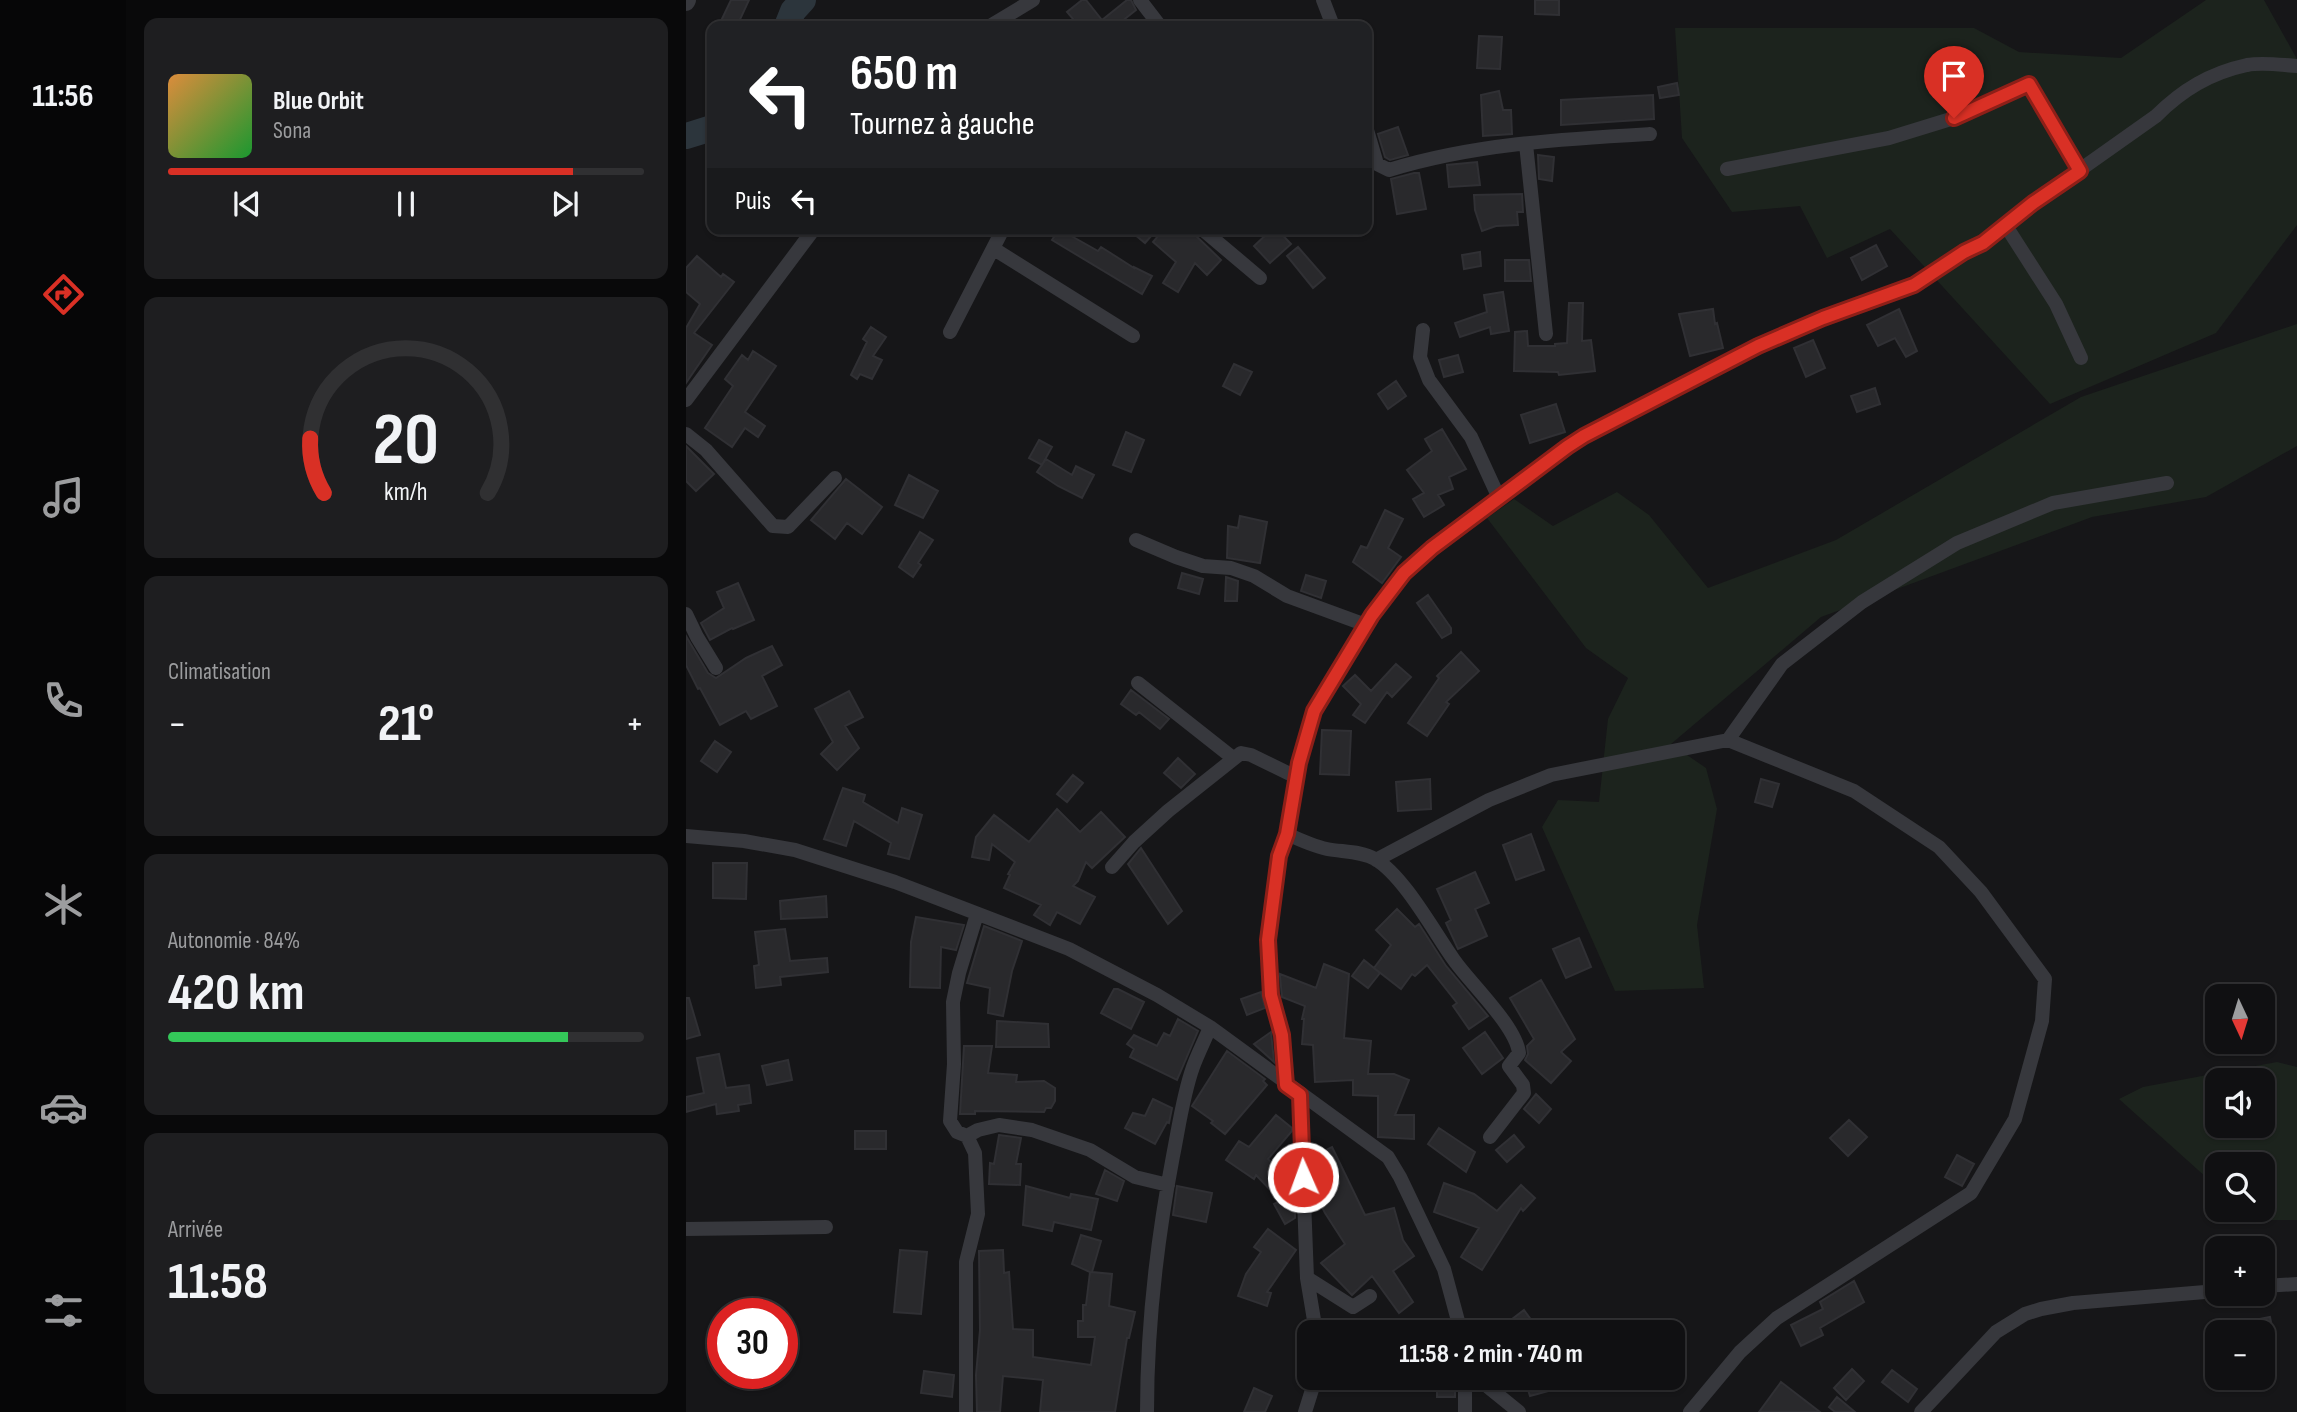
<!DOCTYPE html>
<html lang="fr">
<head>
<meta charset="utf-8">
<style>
  :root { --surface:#101012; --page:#1e1e20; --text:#f1f3f6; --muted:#9c9d9f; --line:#303032; --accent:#d93025 }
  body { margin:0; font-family:"Sofia Sans Condensed",sans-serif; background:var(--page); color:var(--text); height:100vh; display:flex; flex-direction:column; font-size:26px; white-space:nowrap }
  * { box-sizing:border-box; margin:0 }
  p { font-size:23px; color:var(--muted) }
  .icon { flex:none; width:38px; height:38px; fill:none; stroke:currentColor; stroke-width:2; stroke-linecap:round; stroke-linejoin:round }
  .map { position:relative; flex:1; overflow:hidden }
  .details { display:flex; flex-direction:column; gap:18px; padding:18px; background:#09090a; width:560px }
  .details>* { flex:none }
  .banner { position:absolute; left:21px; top:21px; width:665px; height:214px; border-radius:14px; box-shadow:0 2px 5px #0004,0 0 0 2px var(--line); background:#202124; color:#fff; overflow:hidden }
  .needle { width:46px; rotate:176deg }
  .controls { position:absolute; left:1519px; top:984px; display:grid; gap:14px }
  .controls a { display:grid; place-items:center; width:70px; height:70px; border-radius:14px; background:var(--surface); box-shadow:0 2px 5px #0004,0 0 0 2px var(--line); font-size:35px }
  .speed { position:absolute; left:21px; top:1298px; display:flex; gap:14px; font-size:35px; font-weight:700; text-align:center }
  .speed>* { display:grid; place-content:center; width:91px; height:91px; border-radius:50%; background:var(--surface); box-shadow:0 2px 5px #0004,0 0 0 2px var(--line); line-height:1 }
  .speed .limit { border:10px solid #d22; background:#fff; color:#111 }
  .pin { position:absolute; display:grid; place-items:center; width:60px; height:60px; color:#fff; margin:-72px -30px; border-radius:50% 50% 50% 0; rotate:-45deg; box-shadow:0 0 7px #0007 }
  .pin .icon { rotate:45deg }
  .me { position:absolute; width:77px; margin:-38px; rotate:358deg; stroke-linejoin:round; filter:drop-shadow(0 0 5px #0008) }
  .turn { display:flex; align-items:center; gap:24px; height:147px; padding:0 28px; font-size:32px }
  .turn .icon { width:91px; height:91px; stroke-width:2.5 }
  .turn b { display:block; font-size:49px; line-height:60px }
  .then { display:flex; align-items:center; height:66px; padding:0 28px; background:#0003; gap:14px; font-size:26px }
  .big { font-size:52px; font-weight:700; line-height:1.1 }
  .details .card { flex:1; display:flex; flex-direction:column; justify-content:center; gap:10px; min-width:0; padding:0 24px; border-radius:14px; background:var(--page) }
  .details .dial { align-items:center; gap:0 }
  .dial svg { height:182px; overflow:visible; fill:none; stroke:var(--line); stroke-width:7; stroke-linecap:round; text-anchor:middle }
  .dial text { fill:var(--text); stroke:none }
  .song { display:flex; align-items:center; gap:21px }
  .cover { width:84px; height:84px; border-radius:10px; background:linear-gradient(135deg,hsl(30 70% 55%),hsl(130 70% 35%)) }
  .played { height:7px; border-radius:4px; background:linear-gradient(90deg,var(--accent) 85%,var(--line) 85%) }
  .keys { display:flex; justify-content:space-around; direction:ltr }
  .heat { display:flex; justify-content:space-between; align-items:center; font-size:38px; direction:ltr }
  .charge { height:10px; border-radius:5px; background:linear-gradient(90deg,#34c759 84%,var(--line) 0) }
  .trip { position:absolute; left:611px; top:1320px; width:388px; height:70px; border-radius:14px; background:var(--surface); box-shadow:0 2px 5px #0004,0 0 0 2px var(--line); font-weight:700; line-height:70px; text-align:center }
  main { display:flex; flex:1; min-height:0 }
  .menu { display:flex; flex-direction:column; width:126px; justify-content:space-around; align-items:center; background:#060607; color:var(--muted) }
  .menu .icon { width:49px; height:49px }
  .menu .current { color:var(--accent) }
  .menu b { font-size:32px; color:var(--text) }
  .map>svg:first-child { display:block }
  .green { fill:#1c231d; fill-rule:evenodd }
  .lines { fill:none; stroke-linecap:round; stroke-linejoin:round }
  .river { stroke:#2c353c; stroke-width:26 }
  .building { fill:#29292c; stroke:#303034; stroke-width:2 }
  .minor { stroke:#37383d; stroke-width:14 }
  .tertiary { stroke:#37383d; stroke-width:18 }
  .route-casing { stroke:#8d1f18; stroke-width:18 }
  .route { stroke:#d93025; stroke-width:12 }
</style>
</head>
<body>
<main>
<nav class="menu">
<b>11:56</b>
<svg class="icon current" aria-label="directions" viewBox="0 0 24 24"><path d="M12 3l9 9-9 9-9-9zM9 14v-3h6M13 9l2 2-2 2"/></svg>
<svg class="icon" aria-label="music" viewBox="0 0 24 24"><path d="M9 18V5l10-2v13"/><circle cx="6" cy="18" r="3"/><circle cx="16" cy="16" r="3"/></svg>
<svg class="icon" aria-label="phone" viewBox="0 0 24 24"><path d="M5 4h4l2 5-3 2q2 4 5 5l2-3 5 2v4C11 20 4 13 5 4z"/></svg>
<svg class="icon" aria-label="climate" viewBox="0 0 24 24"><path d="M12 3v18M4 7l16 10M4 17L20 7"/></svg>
<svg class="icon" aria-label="car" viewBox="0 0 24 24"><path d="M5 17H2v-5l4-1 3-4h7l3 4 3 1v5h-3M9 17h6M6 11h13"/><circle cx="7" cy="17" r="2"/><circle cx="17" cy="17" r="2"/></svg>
<svg class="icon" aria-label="filters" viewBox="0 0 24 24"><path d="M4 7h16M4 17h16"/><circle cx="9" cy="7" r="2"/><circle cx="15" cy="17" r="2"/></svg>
</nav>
<section class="details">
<div class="card">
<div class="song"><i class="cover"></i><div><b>Blue Orbit</b><p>Sona</p></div></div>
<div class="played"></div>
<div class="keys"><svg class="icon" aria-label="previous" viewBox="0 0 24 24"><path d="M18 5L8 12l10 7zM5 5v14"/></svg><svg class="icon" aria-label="pause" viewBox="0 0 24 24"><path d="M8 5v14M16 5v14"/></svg><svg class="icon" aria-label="next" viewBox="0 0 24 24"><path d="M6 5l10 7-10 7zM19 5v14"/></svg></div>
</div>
<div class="card dial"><svg viewBox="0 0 100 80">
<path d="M14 69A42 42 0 1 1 86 69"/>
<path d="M14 69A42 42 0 0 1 8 45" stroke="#d93025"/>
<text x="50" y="56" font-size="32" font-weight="700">20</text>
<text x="50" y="72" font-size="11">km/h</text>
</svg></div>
<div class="card"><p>Climatisation</p>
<div class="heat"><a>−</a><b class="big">21°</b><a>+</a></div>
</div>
<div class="card"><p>Autonomie · 84%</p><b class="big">420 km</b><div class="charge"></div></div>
<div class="card"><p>Arrivée</p><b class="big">11:58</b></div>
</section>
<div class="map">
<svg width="1611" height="1412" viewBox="0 0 1611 1412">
  <rect width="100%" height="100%" fill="#161618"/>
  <path class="green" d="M1520 0H1578L1611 59V225L1530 333 1364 404 1204 229 1141 258 1114 206 1046 212 996 138 989 28H1288L1333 52 1435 58Z
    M1611 324V446L1520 497 1406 517 1135 617 985 744 1020 768 1031 809 1011 925 1018 988 929 991 856 827 872 800 913 802 922 719 942 678 900 648 801 518 828 499 867 526 931 492 963 515 1022 588 1150 540 1395 397Z
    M1591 1062 1611 1067V1220H1578L1563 1209H1577V1164H1531V1187L1433 1099 1457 1087ZM1531 1080H1577V1125H1531Z"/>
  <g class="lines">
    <path class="river" d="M101 26 107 11 117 0
      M0 136 26 128"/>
  </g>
  <path class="building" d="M45 0H63L51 26 34 23Z
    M396 0H400L416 20 441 0H445L450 10 430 26H393L381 12Z
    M849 0H873V15L849 14Z
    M793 36 816 37 814 69 791 68Z
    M991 83 993 95 974 98 972 87Z
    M813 91 817 110H825L826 134 797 136 795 95Z
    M967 95 968 119 875 125V100Z
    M712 127 722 155 704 160 699 157 692 134Z
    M852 155 868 157 866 181 853 179Z
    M791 162 794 185 763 187 761 165Z
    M728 173H733L740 209 711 214 705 179Z
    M836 194 837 212H831L832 225 810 226 796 231 789 210 788 195Z
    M373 229 412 251 415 247 448 268V267L466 276 456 294 366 240Z
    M442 229H459L466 235 459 243Z
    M478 229H503L535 260 521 275 509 263 492 292 477 283 490 262 467 242Z
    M586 229H591L605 244 584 263 568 246Z
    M1190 245 1201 266 1176 280 1165 258Z
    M612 247 639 278 627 288 601 256Z
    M794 252 795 266 778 269 776 255Z
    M11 256 35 277 37 274 48 282 8 333 26 345 0 383V328L14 304 0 292V268Z
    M819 260H843L845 281H819Z
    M817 292 823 331 805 334 804 327 774 337 769 323 801 312 798 295Z
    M883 303H897L896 341 905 340 909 371 873 375 872 372 828 371 829 332 841 331 842 346H869V344L881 343Z
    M1027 309 1029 324 1031 323 1037 348 1004 356 993 314Z
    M1213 309 1231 351 1220 357 1209 338 1192 346 1181 325Z
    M185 327 200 337 187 356 196 360 186 379 174 374 171 379 165 375 181 342 177 339Z
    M1127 340 1139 368 1120 377 1108 348Z
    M67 351 90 366 59 412 79 426 72 437 59 428 46 447 19 428 47 386 39 379 56 355 62 360Z
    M772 355 777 372 758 377 753 360Z
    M548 364 566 372 554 395 537 386Z
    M710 381 720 396 702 409 692 394Z
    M1189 388 1194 404 1171 412 1165 396Z
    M870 404 879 432 844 443 835 415Z
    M756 429 780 469 763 477 767 489 752 495 758 505 738 517 727 499 738 493 721 470 746 451 739 439Z
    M440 432 458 440 445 472 427 465Z
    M353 440 366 447 356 465 343 458Z
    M0 446 28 474 10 491 0 481Z
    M360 459 386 475 390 466 408 475 396 498 372 486 351 472Z
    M223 475 252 491 237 518 209 505Z
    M160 479 196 507 176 534 161 523 149 539 125 520Z
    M699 510 717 519 702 548 715 557 696 583 667 562 675 546 681 548Z
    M554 516 581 522 574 563 541 558 542 526 552 528Z
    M234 532 247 540 232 563 235 565 227 577 213 567Z
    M496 573 517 579 513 594 492 588Z
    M620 575 640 581 635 598 615 591Z
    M540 577 552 581 551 601H539Z
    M52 583 68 620 47 629 46 628 24 640 15 623 38 608 31 592Z
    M742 595 765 628V633L756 638 731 603Z
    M0 636 22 673 30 678 60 658 86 646 96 665 76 676 91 706 65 719 60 711 34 725 14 688 12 689 0 665Z
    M775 652 793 671 760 702 763 704 741 736 722 723 753 678 751 676Z
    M710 664 725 677 706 697 701 692 679 723 667 715 675 704 657 686 669 675 685 691Z
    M445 690 483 719 474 729 453 712 450 715 435 704Z
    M163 691 177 717 159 726 173 748 151 770 135 754 147 742 129 709Z
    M636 730 665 731 663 775 634 774Z
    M29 741 45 752 31 772 15 761Z
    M492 758 509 774 495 788 478 773Z
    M387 775 397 783 381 802 371 794Z
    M744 779 745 809 712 811 710 782Z
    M1075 779 1093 784 1086 807 1069 802Z
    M157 788 179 795 177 802 212 823 216 808 236 815 223 859 202 854 205 843 168 821 160 846 138 839Z
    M371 809 394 832 415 812 439 837 406 868 400 862 392 881 387 886 409 897 394 924 371 912 364 925 348 915 355 905 318 888 324 875 322 874 329 862 306 844 303 860 286 857 290 837 308 815 343 842Z
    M845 834 858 870 830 880 817 845Z
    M455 848 496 911 482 924 442 864Z
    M27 863H61L60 899 27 898Z
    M789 872 803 903 789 909 801 936 772 949 760 923 765 920 751 889Z
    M140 896 141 917 95 919 94 901Z
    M711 909 729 927 733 924 760 966 802 1016 783 1029 767 1006 771 1003 741 965 729 976 726 974 715 989 688 968 705 945 690 930Z
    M230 917 278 925 270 950 255 947 254 988 224 987 225 942Z
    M298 926 336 941 326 971 317 1016 302 1013 304 988 281 983Z
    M99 929 104 961 141 958 142 972 94 977 95 985 70 988 68 966 73 965 69 932Z
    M893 938 905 967 880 978 867 949Z
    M678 960 694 973 682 988 666 976Z
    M638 964 663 974 658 1038 685 1041 682 1074H708L723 1080 709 1115H728V1139L692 1137V1096L667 1095V1080L629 1082 627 1045 616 1044 618 1019H616L619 1006 596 997 594 976V974L630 988Z
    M855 980 889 1039 875 1052 885 1061 865 1083 839 1060 842 1054 841 1046 848 1039 824 998Z
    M428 989H432L458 1002 445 1029 415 1013Z
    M575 992 579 1008 561 1015 555 999Z
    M0 998H3L14 1035 0 1039Z
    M492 1019 512 1031 491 1080 444 1057 448 1049 441 1044 448 1035 471 1046 478 1033 484 1036Z
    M311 1021 362 1024 363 1047H310Z
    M585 1032 588 1062 568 1044Z
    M799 1032 817 1058 796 1074 777 1048Z
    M278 1046H306L302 1073 331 1075 330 1082 358 1081 369 1088V1101L365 1108H360L358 1112 289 1111V1114H274Z
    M541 1051 579 1079 577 1081 581 1085 539 1134 525 1123 527 1121 506 1106Z
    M33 1054 40 1088 63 1085 65 1103 52 1105 53 1111 31 1114 30 1104 0 1112V1097L18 1093 11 1058Z
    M102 1060 106 1080 81 1085 76 1066Z
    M850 1094 865 1109 853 1123 838 1109Z
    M467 1099 486 1108 483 1123 481 1122 469 1144 439 1128 447 1113 459 1116Z
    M590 1115 606 1128V1131L582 1159 605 1184 591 1197 570 1175 568 1179 540 1160 553 1141 563 1147Z
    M1163 1120 1181 1137 1162 1156 1144 1138Z
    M753 1128 789 1152 780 1172 742 1144Z
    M169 1131H200V1149H169Z
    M313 1135 335 1138 330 1164H335L334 1185 303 1184 304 1163 308 1164Z
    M828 1135 838 1147 821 1162 810 1150Z
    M646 1147 679 1215 708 1208 717 1240 728 1256 707 1271 727 1302 713 1313 686 1276 666 1295 635 1263 659 1244 639 1213 627 1189V1187L640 1181 628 1156Z
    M1271 1155 1288 1164 1276 1186 1259 1177Z
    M419 1170 438 1181 431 1201 410 1194Z
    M758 1183 788 1194 811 1211 835 1185 849 1198 837 1211 835 1208 796 1270 775 1257 793 1228 748 1212Z
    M340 1186 384 1198 385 1194 412 1199 405 1230 368 1222 366 1231 337 1225Z
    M491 1186 526 1193 520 1222 487 1215Z
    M602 1197 609 1210V1218L599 1224 588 1204Z
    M582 1229 610 1250 581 1292 585 1293 581 1306 552 1296 560 1274 575 1252 568 1247Z
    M395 1235 415 1241 406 1272 426 1274 423 1306 449 1312 443 1338H441L429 1412H354L357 1380 317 1376 314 1412H291L290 1375 294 1330 293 1251 317 1250 318 1273 323 1272 327 1329 347 1330V1357L405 1365 409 1337H392V1321H397V1305H400L404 1272 386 1264Z
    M214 1250 241 1252 235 1314 208 1312Z
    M1168 1281 1178 1302 1134 1328 1137 1335 1115 1346 1105 1325 1137 1309 1134 1302Z
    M838 1310 854 1332H809Z
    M1584 1317 1587 1332H1565L1563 1321Z
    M1166 1369 1178 1381 1160 1400 1148 1388Z
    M1206 1370 1231 1389 1222 1402 1196 1382Z
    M238 1371 268 1375 266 1397 235 1393Z
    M751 1377H769V1397H751Z
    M838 1377H898L899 1381 844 1396Z
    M1095 1382 1134 1412H1073Z
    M568 1388 586 1396 579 1412H558Z
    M1151 1397 1169 1412H1149L1143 1407Z"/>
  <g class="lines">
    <path class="minor" d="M454 0 474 26
      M637 0 647 26
      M304 26 347 0
      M681 130 691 164 703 170C787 144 877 139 964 134
      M840 144 860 334
      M1041 169 1203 138 1268 118 1343 84 1394 171
      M1320 226 1370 304 1395 358
      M516 229 574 278
      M308 249 447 336
      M737 330 734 357 743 380 785 437 813 498
      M264 332 317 229
      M0 400 128 229
      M0 434 20 450 87 526 102 527 149 478
      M450 540 490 557 517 566 545 568 568 576 601 596 680 625
      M0 614 11 637 30 668
      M452 683 547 758
      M1042 740 1096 664 1176 602 1271 543 1367 503 1481 483
      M601 834C614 840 627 846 641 849 656 852 675 851 689 859 718 876 748 932 768 960 784 983 830 1026 833 1053L823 1066 837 1085 838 1093 804 1137
      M0 836 58 841 109 850 209 882 383 949 471 995 524 1027 702 1157 714 1177 758 1269 775 1332
      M690 860 803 800 865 775 1042 740 1168 791 1253 847 1295 892 1359 979 1356 1021 1329 1119 1285 1193 1091 1318 1054 1352 1004 1412
      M426 867 448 842 482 811 555 753 565 755 610 777
      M600 1085 593 1019 585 995 582 939 593 856 601 834 613 763 628 711 639 691 686 615 718 573 746 548 898 436 1071 346 1137 318 1228 285 1309 234 1347 203 1470 116C1496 90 1524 73 1561 65 1577 62 1595 65 1611 66
      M614 1095 621 1278 667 1307 684 1296
      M281 1136 292 1130 313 1125 346 1130 404 1150 449 1177 482 1185
      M0 1229 140 1227
      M621 1278 630 1332
      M1577 1286 1611 1284
      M781 1377 801 1386 833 1412
      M280 1412V1262L292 1214 289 1153 281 1136 271 1132 264 1121 268 1064 267 1002 273 973 291 914
      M461 1412C461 1326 471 1240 487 1156 493 1126 497 1095 507 1067 512 1053 519 1040 524 1027
      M619 1412 630 1377
      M779 1412V1377
      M1235 1412 1310 1332 1339 1314 1355 1309 1387 1303 1531 1291"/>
    <path class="tertiary" d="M0 2 1 0"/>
  </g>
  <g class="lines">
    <defs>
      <path id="route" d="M617 1177 614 1095 600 1085 596 1035 585 995 582 940 593 856 601 834 613 763 628 711 686 615 718 573 746 548 881 447 898 436 1072 346 1137 318 1228 285 1278 252 1297 243 1347 203 1394 171 1343 84 1268 118"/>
    </defs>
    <use href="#route" class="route-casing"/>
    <use href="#route" class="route"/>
  </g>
</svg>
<div class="controls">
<a><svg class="needle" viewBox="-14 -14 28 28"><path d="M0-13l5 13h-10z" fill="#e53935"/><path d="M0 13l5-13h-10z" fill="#9c9d9f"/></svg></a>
<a><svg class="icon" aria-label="sound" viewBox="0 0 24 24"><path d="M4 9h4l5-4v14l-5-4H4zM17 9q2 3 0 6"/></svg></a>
<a><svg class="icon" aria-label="search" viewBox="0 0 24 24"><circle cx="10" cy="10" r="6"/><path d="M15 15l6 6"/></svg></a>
<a>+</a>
<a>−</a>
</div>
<div class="speed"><div class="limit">30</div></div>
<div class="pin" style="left:1268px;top:118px;background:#d93025"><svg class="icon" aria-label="arrive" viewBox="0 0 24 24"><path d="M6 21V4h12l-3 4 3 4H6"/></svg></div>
<svg class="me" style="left:617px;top:1177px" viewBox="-20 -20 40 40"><circle r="17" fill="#d93025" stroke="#fff" stroke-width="3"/><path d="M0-11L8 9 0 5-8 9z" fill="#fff"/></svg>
<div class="trip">11:58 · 2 min · 740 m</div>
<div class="banner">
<div class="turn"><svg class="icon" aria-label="left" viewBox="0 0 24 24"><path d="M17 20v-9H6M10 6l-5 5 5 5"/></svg><div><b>650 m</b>Tournez à gauche</div></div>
<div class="then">Puis<svg class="icon" aria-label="left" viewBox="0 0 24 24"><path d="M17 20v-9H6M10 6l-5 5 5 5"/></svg></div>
</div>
</div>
</main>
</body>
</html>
